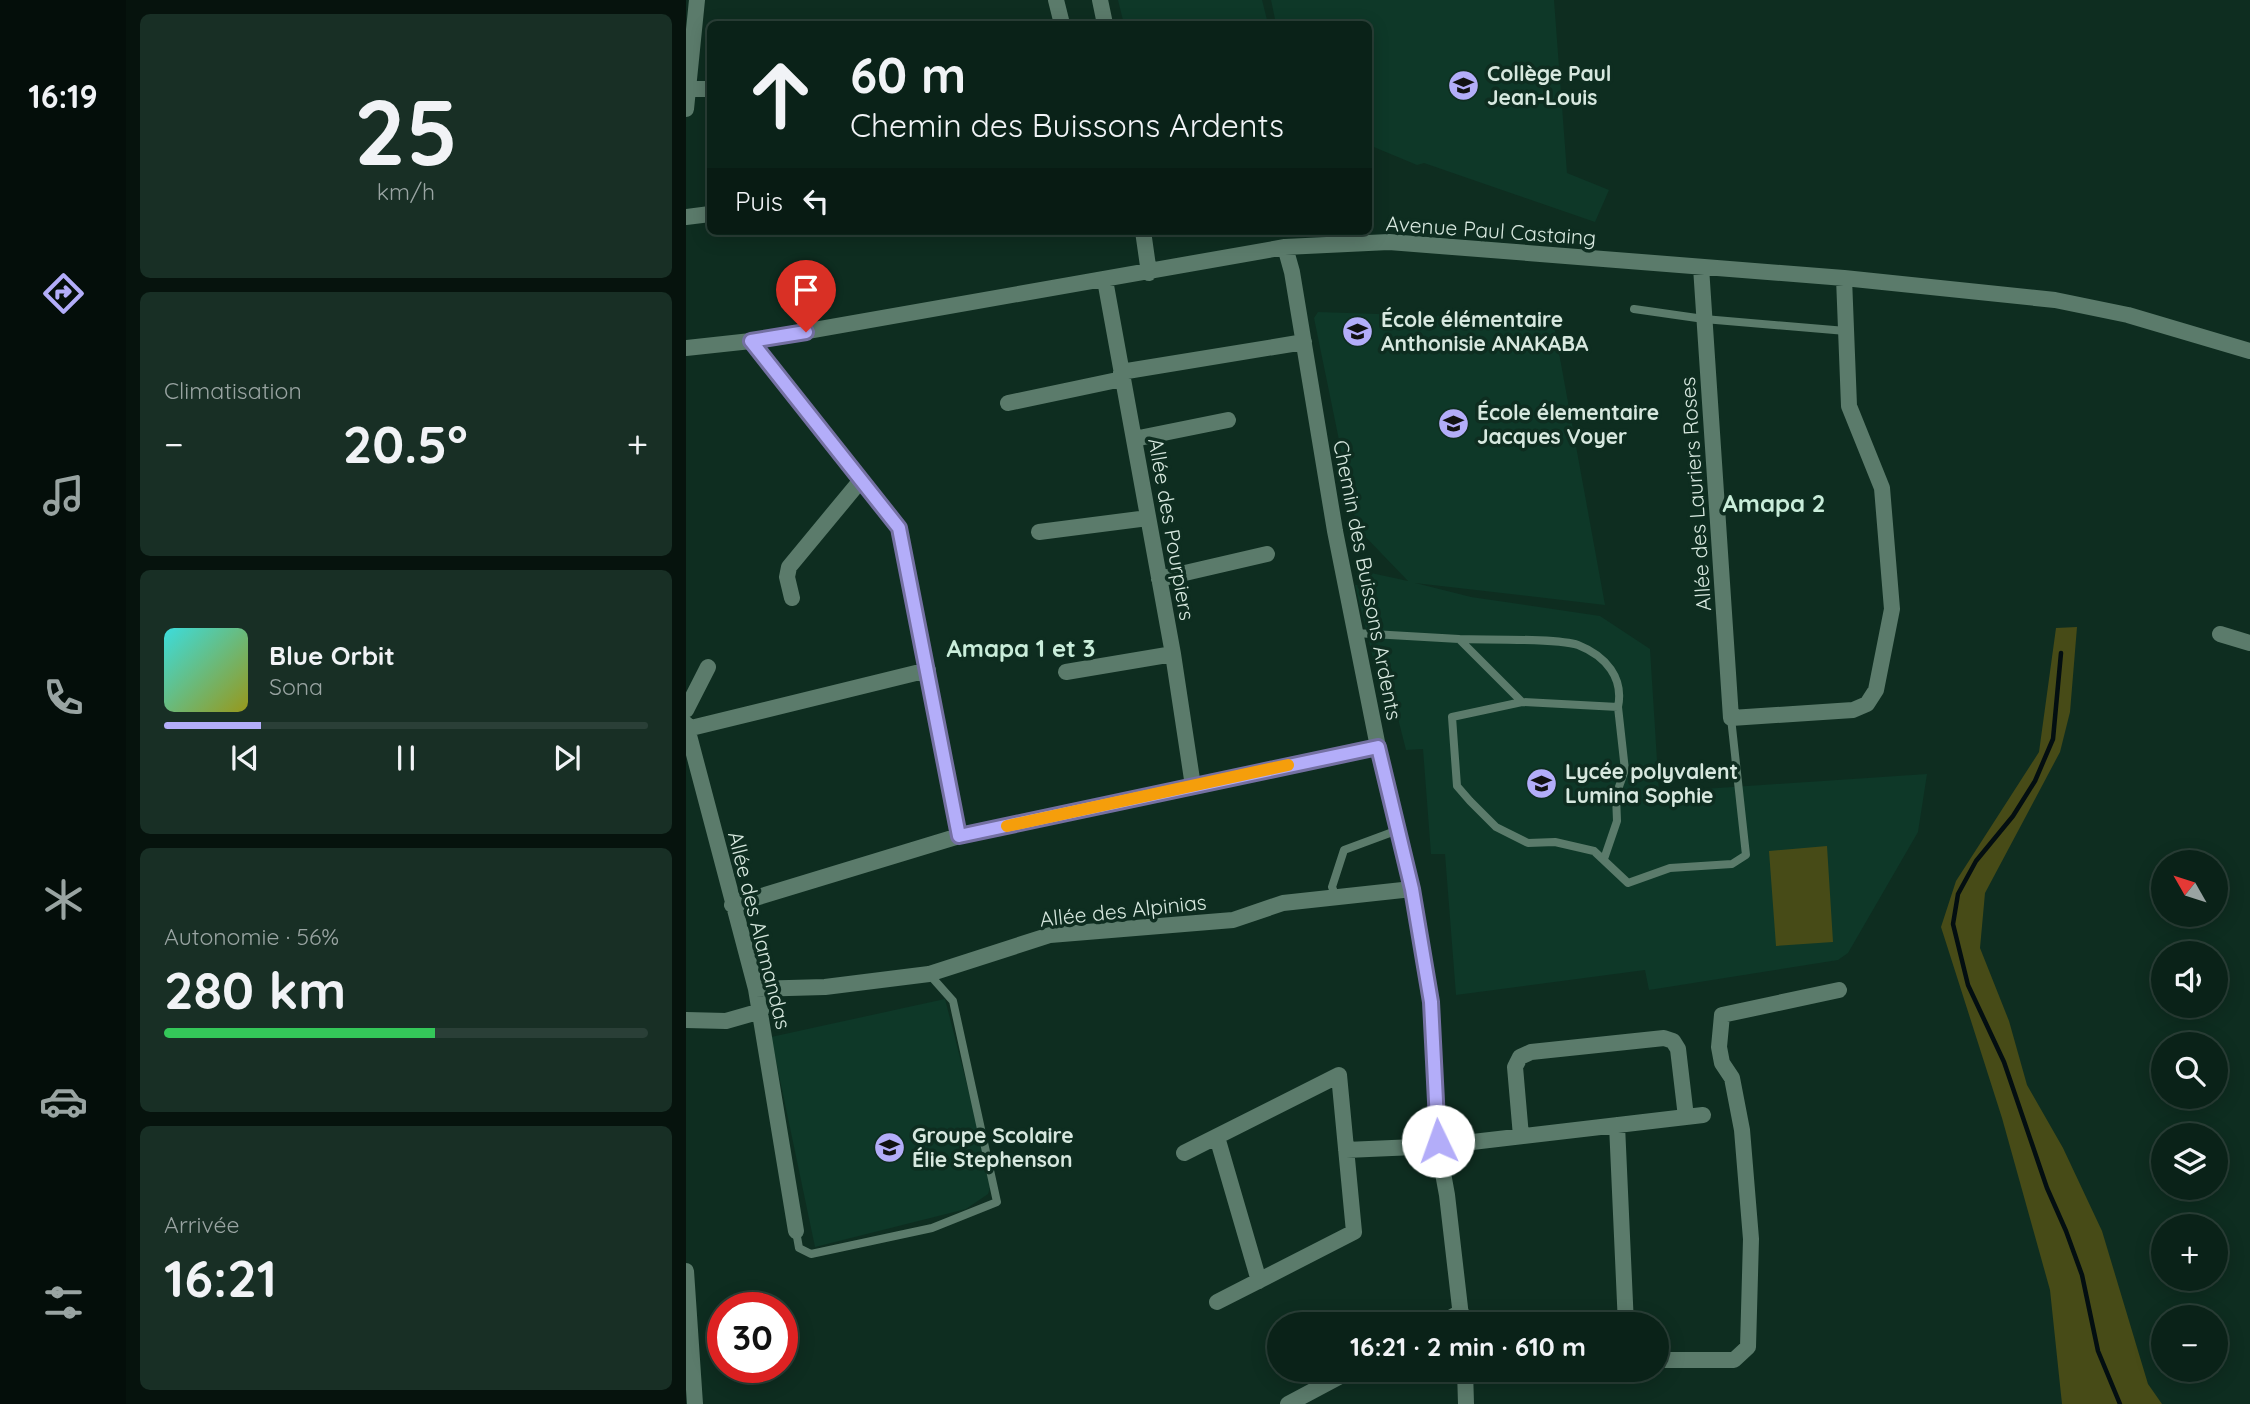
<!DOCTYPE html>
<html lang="fr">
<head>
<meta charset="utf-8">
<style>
  :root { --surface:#0a2218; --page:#182f25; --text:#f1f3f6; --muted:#99a4a2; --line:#2a3f37; --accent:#b3adf9 }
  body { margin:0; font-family:Quicksand,sans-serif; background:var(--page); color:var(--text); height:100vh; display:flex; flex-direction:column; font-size:26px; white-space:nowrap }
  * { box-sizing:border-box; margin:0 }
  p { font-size:23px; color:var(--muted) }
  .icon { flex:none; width:38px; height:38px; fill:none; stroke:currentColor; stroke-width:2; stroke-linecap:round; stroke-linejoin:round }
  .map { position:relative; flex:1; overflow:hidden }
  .sheet { display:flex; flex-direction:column; gap:14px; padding:14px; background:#06130d; width:560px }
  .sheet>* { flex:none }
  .guide { position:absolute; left:21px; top:21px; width:665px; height:214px; border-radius:10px; box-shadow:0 4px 18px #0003,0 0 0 2px var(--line); background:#0a2218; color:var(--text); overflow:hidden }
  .needle { width:46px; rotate:309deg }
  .fabs { position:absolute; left:1465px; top:850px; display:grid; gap:14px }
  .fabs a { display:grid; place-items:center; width:77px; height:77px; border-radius:50%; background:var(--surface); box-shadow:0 4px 18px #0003,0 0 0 2px var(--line); font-size:35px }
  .speed { position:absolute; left:21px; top:1292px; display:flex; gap:14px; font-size:35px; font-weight:700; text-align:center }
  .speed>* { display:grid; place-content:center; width:91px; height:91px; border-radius:50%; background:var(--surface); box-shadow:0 4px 18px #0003,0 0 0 2px var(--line); line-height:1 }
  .speed .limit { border:10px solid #d22; background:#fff; color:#111 }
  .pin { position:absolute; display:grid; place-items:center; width:60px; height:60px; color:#fff; margin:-72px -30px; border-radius:50% 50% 50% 0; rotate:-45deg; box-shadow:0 0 7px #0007 }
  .pin .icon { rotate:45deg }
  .me { position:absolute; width:77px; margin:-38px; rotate:357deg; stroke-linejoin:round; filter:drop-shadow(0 0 5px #0008) }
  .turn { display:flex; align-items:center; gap:24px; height:147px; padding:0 28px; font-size:32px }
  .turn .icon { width:91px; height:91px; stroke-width:2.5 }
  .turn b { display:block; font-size:49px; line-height:60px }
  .then { display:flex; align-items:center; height:66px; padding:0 28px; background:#0003; gap:14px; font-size:26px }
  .big { font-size:52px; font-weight:800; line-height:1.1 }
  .sheet .card { flex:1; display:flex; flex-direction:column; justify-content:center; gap:10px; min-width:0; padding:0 24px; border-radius:10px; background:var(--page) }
  .sheet .dial { align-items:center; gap:0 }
  .dial b { font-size:91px; line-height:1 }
  .song { display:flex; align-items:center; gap:21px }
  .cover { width:84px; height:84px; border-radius:10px; background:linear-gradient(135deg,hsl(180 70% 55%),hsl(60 70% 35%)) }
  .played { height:7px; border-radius:4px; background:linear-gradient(90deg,var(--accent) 20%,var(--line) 20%) }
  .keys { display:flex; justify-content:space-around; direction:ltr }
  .heat { display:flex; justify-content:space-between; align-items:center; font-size:38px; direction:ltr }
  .charge { height:10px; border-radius:5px; background:linear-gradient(90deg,#34c759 56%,var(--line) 0) }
  .trip { position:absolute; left:581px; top:1312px; width:402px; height:70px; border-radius:35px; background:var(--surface); box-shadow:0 4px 18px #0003,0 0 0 2px var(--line); font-weight:800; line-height:70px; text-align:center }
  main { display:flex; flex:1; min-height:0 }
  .tabs { display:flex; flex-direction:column; width:126px; justify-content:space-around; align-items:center; background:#040e0a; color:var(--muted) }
  .tabs .icon { width:49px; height:49px }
  .tabs .active { color:var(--accent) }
  .tabs b { font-size:32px; color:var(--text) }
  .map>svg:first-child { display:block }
  .built { fill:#0e3828 }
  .green { fill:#474b17 }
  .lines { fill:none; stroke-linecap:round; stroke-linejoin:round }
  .stream { stroke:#030e11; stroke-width:4.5 }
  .lane { stroke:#5b7b6b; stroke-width:8 }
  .street { stroke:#5b7b6b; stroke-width:16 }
  .route-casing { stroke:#7470a2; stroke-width:18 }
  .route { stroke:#b3adf9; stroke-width:12 }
  .slow { stroke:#f59e0b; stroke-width:12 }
  .labels { text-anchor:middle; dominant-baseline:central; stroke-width:7; stroke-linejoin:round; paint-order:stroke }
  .poi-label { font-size:21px; font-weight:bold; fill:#d7e8df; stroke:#0e2d20; text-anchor:start }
  .street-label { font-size:21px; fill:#d7e8df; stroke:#0e2d20 }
  .quarter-label { font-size:24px; font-weight:bold; fill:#c9edda; stroke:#0e2d20 }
</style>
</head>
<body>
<main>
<nav class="tabs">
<b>16:19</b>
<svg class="icon active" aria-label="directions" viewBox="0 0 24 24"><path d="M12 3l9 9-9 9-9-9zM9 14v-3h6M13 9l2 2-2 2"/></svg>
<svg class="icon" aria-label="music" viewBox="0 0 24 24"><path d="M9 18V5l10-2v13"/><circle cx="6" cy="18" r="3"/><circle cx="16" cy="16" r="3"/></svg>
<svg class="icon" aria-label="phone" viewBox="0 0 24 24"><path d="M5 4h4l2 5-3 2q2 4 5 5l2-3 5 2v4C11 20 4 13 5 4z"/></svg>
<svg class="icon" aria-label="climate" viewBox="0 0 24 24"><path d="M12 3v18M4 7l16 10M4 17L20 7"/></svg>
<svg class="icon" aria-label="car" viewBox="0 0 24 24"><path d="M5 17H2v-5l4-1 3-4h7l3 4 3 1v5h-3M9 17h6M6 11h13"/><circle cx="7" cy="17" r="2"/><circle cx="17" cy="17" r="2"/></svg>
<svg class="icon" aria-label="filters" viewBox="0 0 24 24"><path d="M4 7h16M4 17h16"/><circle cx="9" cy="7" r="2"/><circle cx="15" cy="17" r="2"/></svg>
</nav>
<section class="sheet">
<div class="card dial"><b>25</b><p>km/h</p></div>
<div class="card"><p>Climatisation</p>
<div class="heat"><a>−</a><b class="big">20.5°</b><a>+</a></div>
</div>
<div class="card">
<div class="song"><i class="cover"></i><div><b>Blue Orbit</b><p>Sona</p></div></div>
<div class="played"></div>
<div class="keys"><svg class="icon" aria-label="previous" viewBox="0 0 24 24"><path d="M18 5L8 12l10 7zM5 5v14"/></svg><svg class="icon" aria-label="pause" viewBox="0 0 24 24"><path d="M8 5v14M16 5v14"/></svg><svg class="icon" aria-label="next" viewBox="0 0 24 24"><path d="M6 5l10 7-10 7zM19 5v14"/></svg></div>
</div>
<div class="card"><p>Autonomie · 56%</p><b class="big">280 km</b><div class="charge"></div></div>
<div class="card"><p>Arrivée</p><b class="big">16:21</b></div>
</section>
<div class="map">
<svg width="1564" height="1404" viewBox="0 0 1564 1404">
  <rect width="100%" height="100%" fill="#0e2d20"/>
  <path class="built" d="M432 0H576L582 24H438Z
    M585 0H868L881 173 923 190 909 222 738 163 731 165 683 145 682 24H590Z
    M632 312 867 320 919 605 729 583 785 597 914 616 964 649 973 792 1241 774 1232 832 1162 953 1152 960 963 990 959 970 770 995 759 854H745L737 749 720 750 700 671 687 658 669 585H677L676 571 722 581 671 528 628 318Z
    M259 999 306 1182 302 1194 280 1209 129 1247 85 1037Z"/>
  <path class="green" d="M1391 627 1384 712 1374 752 1299 893 1294 948 1323 1021 1341 1085 1377 1148 1416 1231 1462 1384 1476 1404H1376L1364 1290 1316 1118 1255 927 1270 881 1353 752 1370 628Z
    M1141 846 1147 942 1090 946 1083 851Z"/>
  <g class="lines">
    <path class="stream" d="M1375 653 1367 739 1349 781 1327 816 1290 861 1272 894 1267 924 1282 985 1318 1062 1361 1188 1380 1231 1396 1275 1412 1351 1434 1404"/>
    <path class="lane" d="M948 309 1018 319 1160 331
      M669 633 773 639 836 702
      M773 639C798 640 873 638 892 645 920 656 938 678 932 707
      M918 859 931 821 930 795 939 770 932 707 836 702 766 717 771 786 784 801 810 827 842 843 869 842 908 851 942 883 984 868 1046 864 1060 855 1045 718
      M650 897 646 887 658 850 712 830
      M110 1231 113 1248 125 1254 246 1228 311 1202 267 1001 243 974"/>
    <path class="street" d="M370 0 376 24
      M414 0 419 24
      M3 89H24
      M0 109 11 0
      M0 217 24 214
      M457 231 463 273
      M599 247 606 272 649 531 692 747 726 889 745 1001 752 1146 761 1195 776 1325
      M1015 267 1045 718 1167 710 1181 704 1190 690 1206 609 1196 488 1163 406 1158 278
      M419 280 487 654 507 786
      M65 341 213 528 273 836
      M0 348 65 341 599 247 703 242 1158 278 1369 300 1442 315 1564 351
      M435 372 618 342
      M322 403 436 379
      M448 439 542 420
      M353 532 462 518
      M473 579 581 554
      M106 598 101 577 103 567 175 480
      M1534 634 1564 643
      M380 672 487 654
      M0 710 22 667
      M0 724 70 989 110 1231
      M1 729 242 670
      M46 905 273 836 692 747
      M70 989 139 987 243 974 364 935 547 920 597 903 726 889
      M0 1020 40 1021 75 1011
      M931 1125 940 1325
      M835 1136 829 1067 834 1057 845 1052 978 1038 987 1041 992 1049 1000 1117
      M531 1137 573 1281
      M660 1150 752 1146 1017 1115
      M498 1153 653 1075 668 1232 531 1302
      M0 1271 9 1404
      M751 1325 775 1312
      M971 1360H1048L1062 1347 1065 1239 1056 1130 1046 1078 1036 1063 1033 1047 1036 1015 1153 990
      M779 1370 780 1404
      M602 1404 666 1370"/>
  </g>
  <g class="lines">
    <defs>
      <path id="route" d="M120 332 65 341 213 528 273 836 692 747 726 889 745 1002 752 1141"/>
    </defs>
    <use href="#route" class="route-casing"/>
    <use href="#route" class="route"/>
    <path class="slow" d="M321 826 602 765"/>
  </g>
  <defs>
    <symbol id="school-disc" viewBox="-11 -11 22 22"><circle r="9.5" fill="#b3adf9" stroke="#0e2d20"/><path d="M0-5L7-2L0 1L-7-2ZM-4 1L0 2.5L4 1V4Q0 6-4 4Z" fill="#111"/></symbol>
  </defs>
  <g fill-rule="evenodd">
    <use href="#school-disc" x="760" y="68" width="35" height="35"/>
    <use href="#school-disc" x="654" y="314" width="35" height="35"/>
    <use href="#school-disc" x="750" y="406" width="35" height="35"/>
    <use href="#school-disc" x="838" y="766" width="35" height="35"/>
    <use href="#school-disc" x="186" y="1130" width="35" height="35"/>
  </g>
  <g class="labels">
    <g class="poi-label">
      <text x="801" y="73">Collège Paul<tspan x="801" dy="24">Jean-Louis</tspan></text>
      <text x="695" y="319">École élémentaire<tspan x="695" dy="24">Anthonisie ANAKABA</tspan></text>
      <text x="791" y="412">École élementaire<tspan x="791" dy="24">Jacques Voyer</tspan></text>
      <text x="879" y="771">Lycée polyvalent<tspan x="879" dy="24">Lumina Sophie</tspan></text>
      <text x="226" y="1135">Groupe Scolaire<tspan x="226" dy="24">Élie Stephenson</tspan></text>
    </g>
    <g class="street-label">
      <text transform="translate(805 230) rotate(4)">Avenue Paul Castaing</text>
      <text transform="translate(1009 494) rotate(-94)">Allée des Lauriers Roses</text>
      <text transform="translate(486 529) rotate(80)">Allée des Pourpiers</text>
      <text transform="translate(682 580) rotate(79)">Chemin des Buissons Ardents</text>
      <text transform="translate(437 910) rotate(-6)">Allée des Alpinias</text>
      <text transform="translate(74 930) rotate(76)">Allée des Alamandas</text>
    </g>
    <g class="quarter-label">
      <text x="1088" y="503">Amapa 2</text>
      <text x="335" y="648">Amapa 1 et 3</text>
    </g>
  </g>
</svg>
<div class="fabs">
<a><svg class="needle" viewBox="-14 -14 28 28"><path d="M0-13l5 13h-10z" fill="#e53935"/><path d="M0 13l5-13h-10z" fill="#99a4a2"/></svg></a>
<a><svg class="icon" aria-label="sound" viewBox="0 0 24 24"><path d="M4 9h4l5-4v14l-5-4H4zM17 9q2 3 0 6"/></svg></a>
<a><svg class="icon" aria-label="search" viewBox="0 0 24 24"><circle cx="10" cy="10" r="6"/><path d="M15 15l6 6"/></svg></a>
<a><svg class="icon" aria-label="layers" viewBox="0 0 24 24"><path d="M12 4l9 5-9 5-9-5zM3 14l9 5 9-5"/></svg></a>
<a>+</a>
<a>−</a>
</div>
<div class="speed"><div class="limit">30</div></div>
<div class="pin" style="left:120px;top:332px;background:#d93025"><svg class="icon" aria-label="arrive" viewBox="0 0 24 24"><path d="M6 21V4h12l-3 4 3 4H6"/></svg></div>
<svg class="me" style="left:752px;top:1141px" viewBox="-20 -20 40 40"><circle r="19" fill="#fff"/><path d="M0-13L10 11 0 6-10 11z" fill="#b3adf9"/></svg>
<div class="trip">16:21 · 2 min · 610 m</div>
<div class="guide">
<div class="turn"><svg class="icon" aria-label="ahead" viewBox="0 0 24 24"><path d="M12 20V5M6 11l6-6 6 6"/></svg><div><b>60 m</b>Chemin des Buissons Ardents</div></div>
<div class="then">Puis<svg class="icon" aria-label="left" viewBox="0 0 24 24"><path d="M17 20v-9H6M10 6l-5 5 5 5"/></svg></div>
</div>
</div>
</main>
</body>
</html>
